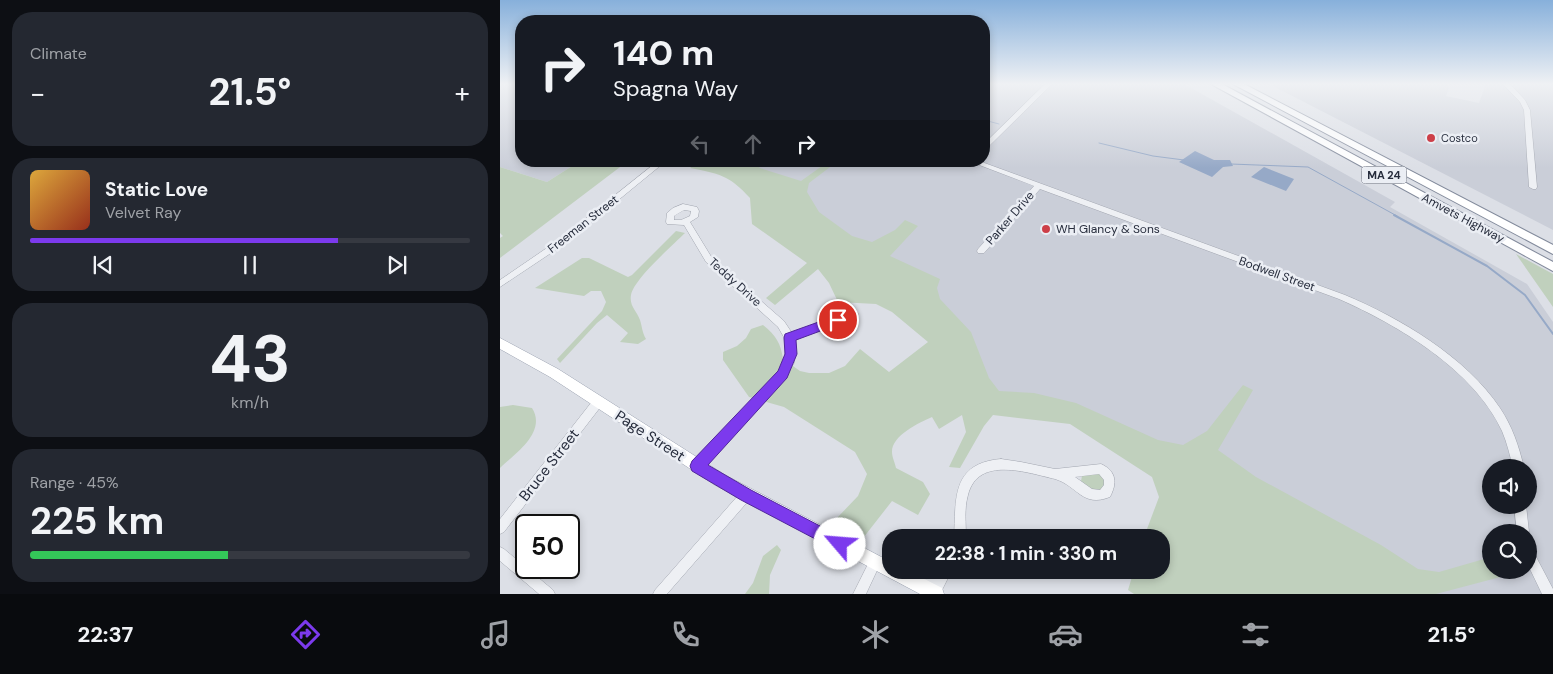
<!DOCTYPE html>
<html lang="en">
<head>
<meta charset="utf-8">
<style>
  :root { --surface:#171b24; --page:#242831; --text:#f1f3f6; --muted:#9ea1a6; --line:#363941; --accent:#7c3aed }
  body { margin:0; font-family:"DM Sans",sans-serif; background:var(--page); color:var(--text); height:100vh; display:flex; flex-direction:column; font-size:19px; white-space:nowrap }
  * { box-sizing:border-box; margin:0 }
  p { font-size:16px; color:var(--muted) }
  .icon { flex:none; width:28px; height:28px; fill:none; stroke:currentColor; stroke-width:2; stroke-linecap:round; stroke-linejoin:round }
  .map { position:relative; flex:1; overflow:hidden }
  .panel { display:flex; flex-direction:column; gap:12px; padding:12px; background:#0d0f14; width:500px }
  .panel>* { flex:none }
  .banner { position:absolute; left:15px; top:15px; width:475px; height:152px; border-radius:20px; box-shadow:0 2px 8px #0003; background:#171b24; color:var(--text); overflow:hidden }
  .tools { position:absolute; left:982px; top:459px; display:grid; gap:10px }
  .tools a { display:grid; place-items:center; width:55px; height:55px; border-radius:50%; background:var(--surface); box-shadow:0 2px 8px #0003; font-size:25px }
  .speed { position:absolute; left:15px; top:514px; display:flex; gap:10px; font-size:25px; font-weight:700; text-align:center }
  .speed>* { display:grid; place-content:center; width:65px; height:65px; border-radius:50%; background:var(--surface); box-shadow:0 2px 8px #0003; line-height:1 }
  .speed .limit { border:2px solid #111; border-radius:8px; background:#fff; color:#111 }
  .pin { position:absolute; display:grid; place-items:center; width:42px; height:42px; color:#fff; margin:-21px; border:2px solid #fff; border-radius:50%; box-shadow:0 1px 5px #0007 }
  .me { position:absolute; width:55px; margin:-28px; rotate:297deg; stroke-linejoin:round; filter:drop-shadow(0 0 4px #0008) }
  .turn { display:flex; align-items:center; gap:18px; height:105px; padding:0 15px; font-size:22px }
  .turn .icon { width:65px; height:65px; stroke-width:2.5 }
  .turn b { display:block; font-size:35px; line-height:42px }
  .lanes { display:flex; align-items:center; height:48px; padding:0 15px; background:#0003; justify-content:center; gap:25px; direction:ltr }
  .lanes .off { opacity:.35 }
  .big { font-size:38px; font-weight:700; line-height:1.1 }
  .panel .tile { flex:1; display:flex; flex-direction:column; justify-content:center; gap:8px; min-width:0; padding:0 18px; border-radius:20px; background:var(--page) }
  .panel .dial { align-items:center; gap:0 }
  .dial b { font-size:65px; line-height:1 }
  .song { display:flex; align-items:center; gap:15px }
  .cover { width:60px; height:60px; border-radius:8px; background:linear-gradient(135deg,hsl(40 70% 55%),hsl(10 70% 35%)) }
  .played { height:5px; border-radius:2px; background:linear-gradient(90deg,var(--accent) 70%,var(--line) 70%) }
  .keys { display:flex; justify-content:space-around; direction:ltr }
  .heat { display:flex; justify-content:space-between; align-items:center; font-size:28px; direction:ltr }
  .charge { height:8px; border-radius:4px; background:linear-gradient(90deg,#34c759 45%,var(--line) 0) }
  .trip { position:absolute; left:382px; top:529px; width:288px; height:50px; border-radius:20px; background:var(--surface); box-shadow:0 2px 8px #0003; font-weight:700; line-height:50px; text-align:center }
  .menu { display:flex; height:80px; justify-content:space-around; align-items:center; background:#090b0e; color:var(--muted) }
  .menu .icon { width:35px; height:35px }
  .menu .on { color:var(--accent) }
  .menu b { font-size:22px; color:var(--text) }
  main { display:flex; flex:1; min-height:0 }
  .map>svg:first-child { display:block }
  .built { fill:#caced8; fill-rule:evenodd }
  .green { fill:#c0d0bd }
  .water { fill:#96a9c7 }
  .lines { fill:none; stroke-linecap:round; stroke-linejoin:round }
  .stream-far1 { stroke:#96a9c7; stroke-width:1 }
  .stream { stroke:#96a9c7; stroke-width:2 }
  .minor-casing { stroke:#a2a6b0; stroke-width:1 }
  .major-casing { stroke:#9ba2b1; stroke-width:1 }
  .highway-casing { stroke:#838b9c; stroke-width:2 }
  .minor { fill:#eef0f4; fill-rule:evenodd }
  .major { fill:#fff; fill-rule:evenodd }
  .highway { fill:#fff; fill-rule:evenodd }
  .route { fill:#7c3aed; stroke:#51269a }
  .poi-dot { fill:#cd3f48; stroke:#ebeef4; stroke-width:2 }
  .labels { text-anchor:middle; dominant-baseline:central; stroke-width:5; stroke-linejoin:round; paint-order:stroke }
  .far-poi-label { font-size:11px; fill:#262c3c; stroke:#ebeef4; text-anchor:start }
  .shield { fill:#ebeef4; stroke:#616673; stroke-width:1 }
  .shield-label { font-size:11px; font-weight:bold; fill:#262c3c }
  .street-label { font-size:12px; fill:#262c3c; stroke:#ebeef4 }
  .poi-label { font-size:12px; fill:#262c3c; stroke:#ebeef4; text-anchor:start }
  .near-street-label { font-size:15px; fill:#262c3c; stroke:#ebeef4 }
</style>
</head>
<body>
<main>
<section class="panel">
<div class="tile"><p>Climate</p>
<div class="heat"><a>−</a><b class="big">21.5°</b><a>+</a></div>
</div>
<div class="tile">
<div class="song"><i class="cover"></i><div><b>Static Love</b><p>Velvet Ray</p></div></div>
<div class="played"></div>
<div class="keys"><svg class="icon" aria-label="previous" viewBox="0 0 24 24"><path d="M18 5L8 12l10 7zM5 5v14"/></svg><svg class="icon" aria-label="pause" viewBox="0 0 24 24"><path d="M8 5v14M16 5v14"/></svg><svg class="icon" aria-label="next" viewBox="0 0 24 24"><path d="M6 5l10 7-10 7zM19 5v14"/></svg></div>
</div>
<div class="tile dial"><b>43</b><p>km/h</p></div>
<div class="tile"><p>Range · 45%</p><b class="big">225 km</b><div class="charge"></div></div>
</section>
<div class="map">
<svg width="1053" height="594" viewBox="0 0 1053 594">
  <rect width="100%" height="100%" fill="#dcdfe6"/>
  <path class="built" d="M0 84H21V161H80L47 182 0 167Z
    M484 84H684L895 202 890 207 1027 284 1053 322V594H866L572 420 491 414 457 332 241 161H484ZM991 468H1029V505H991ZM991 532H1029V570H991Z
    M769 84H950L946 96 979 103 986 84H1053V230Z"/>
  <path class="green" d="M80 161H128L0 258V238L3 236 0 233V167L47 182Z
    M200 161H256L255 163 260 168 301 181 329 161H338L309 183 307 192 319 212 352 236 372 242 395 230 405 220 418 226 390 256 440 279 437 288 440 299 471 332 489 378 499 391 534 393 576 403 658 440 683 445 707 431 743 385 753 390 718 450 756 477 881 545 918 569 939 572 991 557V570H1005L1008 575 936 594H634L628 590 634 570H661V538L644 537 659 497 652 477 570 424 493 415 484 426 460 468 449 467 466 432 462 415 439 429 432 417C419 423 392 435 392 452 392 457 395 463 396 468L423 482 430 494 418 515 392 501 360 542 348 539 336 519 358 496 367 474 355 452 284 407 249 397 223 360V352L237 346 246 338 251 329 263 325C276 335 281 344 283 359L300 371 309 373H329L345 366 360 349 389 372 428 342 392 312 376 304 338 302 329 283 318 269 275 305 266 298 307 263 252 224 250 198C229 175 220 174 190 168Z
    M176 231 185 233C172 246 134 279 131 295 129 306 137 311 140 320 142 326 142 332 146 339L138 344 120 342 128 333 107 315 97 323 60 363 57 359 102 311 106 302 101 291H91L84 296 35 288 82 258H89L128 277 132 275Z
    M1016 254 1053 274V307Z
    M13 405 32 408C47 432 16 453 0 468V407Z
    M596 473 602 475 606 483 601 491 589 489 581 481 582 476Z
    M277 545 281 550 270 575 269 594H245L253 583 263 556Z"/>
  <path class="water" d="M695 151 714 160H730L733 166 723 167 712 177 679 162Z
    M764 167 794 179 786 191 751 177Z"/>
  <g class="lines">
    <path class="stream-far1" d="M484 120 499 124
      M599 143 653 156 684 160
      M731 164 808 167 897 216"/>
    <path class="stream" d="M894 215 987 266 1025 295 1053 334"/>
    <defs>
      <path id="minor" d="M545 84H552L486 149 484 150V144Z
        M1003 84H1010L1025 100 1030 110 1037 187 1036 189H1033L1029 187 1024 110 1020 102Z
        M158 161H166L66 243 0 287V280L60 239Z
        M469 161H479L845 295C900 318 966 357 1000 408 1012 426 1019 446 1024 468H1013C1010 455 1007 443 1002 431 974 370 898 325 839 299L540 189 484 253H478L477 251 478 249 534 186Z
        M183 204 197 207 199 211 198 217 190 222 212 258 284 321 292 333 354 310 357 312 358 314 357 316 295 340 296 347 294 363 277 389 201 470 197 471 193 470 192 466 193 462 271 383 284 362 286 347 285 339 278 327 206 262 184 225 167 224 166 222 167 213 173 208ZM184 210 191 211 190 216 181 220H174V216Z
        M98 398 102 399 103 402 102 405 4 532 0 534V519L94 399Z
        M501 459 521 462 555 469 601 464C617 471 617 484 610 497 582 508 578 486 555 479 528 473 478 455 468 495 464 509 466 523 466 538H454C456 499 451 463 501 459ZM599 474 604 480V485L600 490 592 489 575 477Z
        M246 489 250 491 252 495 250 499 167 594H153L155 590 242 491Z
        M1014 505H1026L1029 532H1017Z
        M0 547 4 549 53 590 55 594H39L0 561Z
        M1029 549 1033 551 1053 589V594H1042L1029 567Z
        M375 556 379 558 381 562 366 594H353L371 558Z
        M429 570H452L440 594 422 593 420 589Z"/>
      <path id="major" d="M0 338 58 369 225 475 391 562V570H407L442 588 444 594H420L215 485 50 377 0 349Z"/>
      <path id="highway" d="M711 84H722L1053 262V271Z
        M733 84H744L1053 245V254Z"/>
    </defs>
    <use href="#minor" class="minor-casing"/>
    <use href="#major" class="major-casing"/>
    <use href="#highway" class="highway-casing"/>
    <use href="#minor" class="minor"/>
    <use href="#major" class="major"/>
    <use href="#highway" class="highway"/>
  </g>
  <linearGradient id="sky" x2="0" y2="1"><stop stop-color="#87b0db"/><stop offset="0.5" stop-color="#eff1f4"/><stop offset="1" stop-color="#eff1f4" stop-opacity="0"/></linearGradient>
  <rect width="1053" height="168" fill="url(#sky)"/>
  <path class="route" d="M338 315 342 316 343 320 342 323 296 340 297 354 287 378 208 465 251 490 345 539 348 544 345 549 340 552 241 500 192 471 190 466 192 461 278 371 285 354 284 338 285 334Z"/>
  <g class="poi-dot">
    <circle cx="931" cy="138" r="5"/>
    <circle cx="546" cy="229" r="5"/>
  </g>
  <g class="labels">
    <g class="far-poi-label">
      <text x="941" y="138">Costco</text>
    </g>
    <rect class="shield" x="861.5" y="166.5" width="45" height="17" rx="4"/>
    <g class="shield-label">
      <text x="884" y="175">MA 24</text>
    </g>
    <g class="street-label">
      <text transform="translate(510 218) rotate(-49)">Parker Drive</text>
      <text transform="translate(963 218) rotate(28)">Amvets Highway</text>
      <text transform="translate(83 224) rotate(-38)">Freeman Street</text>
      <text transform="translate(777 274) rotate(20)">Bodwell Street</text>
      <text transform="translate(235 282) rotate(42)">Teddy Drive</text>
    </g>
    <g class="poi-label">
      <text x="556" y="229">WH Glancy &amp; Sons</text>
    </g>
    <g class="near-street-label">
      <text transform="translate(150 436) rotate(33)">Page Street</text>
      <text transform="translate(49 465) rotate(-52)">Bruce Street</text>
    </g>
  </g>
</svg>
<div class="tools">
<a><svg class="icon" aria-label="sound" viewBox="0 0 24 24"><path d="M4 9h4l5-4v14l-5-4H4zM17 9q2 3 0 6"/></svg></a>
<a><svg class="icon" aria-label="search" viewBox="0 0 24 24"><circle cx="10" cy="10" r="6"/><path d="M15 15l6 6"/></svg></a>
</div>
<div class="speed"><div class="limit">50</div></div>
<div class="pin" style="left:338px;top:320px;background:#d93025"><svg class="icon" aria-label="arrive" viewBox="0 0 24 24"><path d="M6 21V4h12l-3 4 3 4H6"/></svg></div>
<svg class="me" style="left:340px;top:544px" viewBox="-20 -20 40 40"><circle r="19" fill="#fff"/><path d="M0-13L10 11 0 6-10 11z" fill="#7c3aed"/></svg>
<div class="trip">22:38 · 1 min · 330 m</div>
<div class="banner">
<div class="turn"><svg class="icon" aria-label="right" viewBox="0 0 24 24"><path d="M7 20v-9h11M14 6l5 5-5 5"/></svg><div><b>140 m</b>Spagna Way</div></div>
<div class="lanes"><svg class="icon off" aria-label="left" viewBox="0 0 24 24"><path d="M17 20v-9H6M10 6l-5 5 5 5"/></svg><svg class="icon off" aria-label="ahead" viewBox="0 0 24 24"><path d="M12 20V5M6 11l6-6 6 6"/></svg><svg class="icon" aria-label="right" viewBox="0 0 24 24"><path d="M7 20v-9h11M14 6l5 5-5 5"/></svg></div>
</div>
</div>
</main>
<nav class="menu">
<b>22:37</b>
<svg class="icon on" aria-label="directions" viewBox="0 0 24 24"><path d="M12 3l9 9-9 9-9-9zM9 14v-3h6M13 9l2 2-2 2"/></svg>
<svg class="icon" aria-label="music" viewBox="0 0 24 24"><path d="M9 18V5l10-2v13"/><circle cx="6" cy="18" r="3"/><circle cx="16" cy="16" r="3"/></svg>
<svg class="icon" aria-label="phone" viewBox="0 0 24 24"><path d="M5 4h4l2 5-3 2q2 4 5 5l2-3 5 2v4C11 20 4 13 5 4z"/></svg>
<svg class="icon" aria-label="climate" viewBox="0 0 24 24"><path d="M12 3v18M4 7l16 10M4 17L20 7"/></svg>
<svg class="icon" aria-label="car" viewBox="0 0 24 24"><path d="M5 17H2v-5l4-1 3-4h7l3 4 3 1v5h-3M9 17h6M6 11h13"/><circle cx="7" cy="17" r="2"/><circle cx="17" cy="17" r="2"/></svg>
<svg class="icon" aria-label="filters" viewBox="0 0 24 24"><path d="M4 7h16M4 17h16"/><circle cx="9" cy="7" r="2"/><circle cx="15" cy="17" r="2"/></svg>
<b>21.5°</b>
</nav>
</body>
</html>
